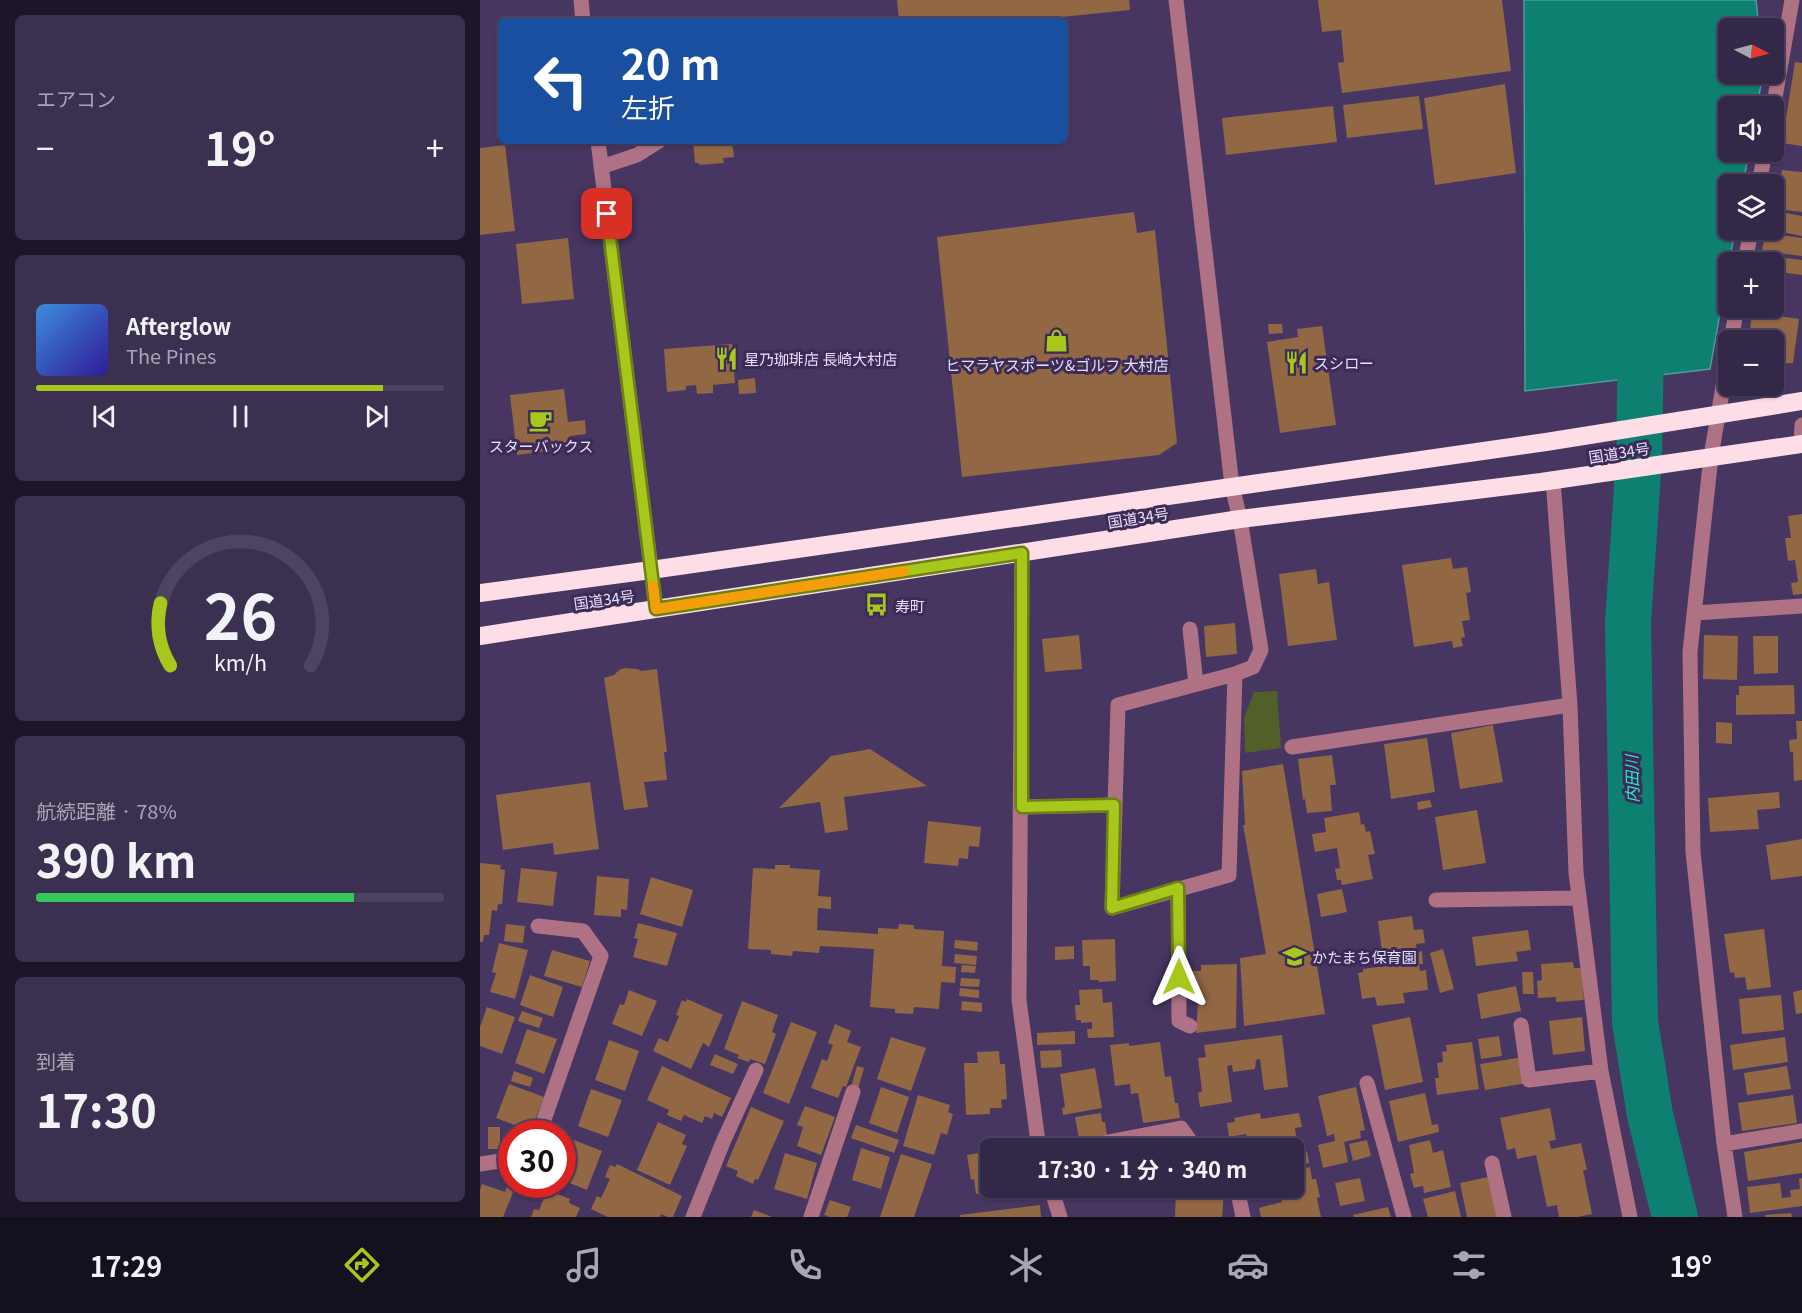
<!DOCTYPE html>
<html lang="ja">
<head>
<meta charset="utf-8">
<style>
  :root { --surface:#342849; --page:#3c3050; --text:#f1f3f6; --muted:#a9a6b4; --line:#4e4461; --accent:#a8c71c }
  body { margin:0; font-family:Georgia,"Noto Sans JP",serif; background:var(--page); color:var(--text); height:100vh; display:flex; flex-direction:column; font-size:22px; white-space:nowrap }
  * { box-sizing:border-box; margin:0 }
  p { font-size:20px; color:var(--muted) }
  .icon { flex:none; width:33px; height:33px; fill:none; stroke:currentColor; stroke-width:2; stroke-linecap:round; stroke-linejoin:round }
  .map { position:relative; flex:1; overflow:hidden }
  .details { display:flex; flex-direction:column; gap:15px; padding:15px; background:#1d1628; width:480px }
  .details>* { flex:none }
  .banner { position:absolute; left:18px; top:18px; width:570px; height:126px; border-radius:9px; box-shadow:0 2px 4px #0004,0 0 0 2px var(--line); background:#1a4fa0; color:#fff; overflow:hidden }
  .needle { width:39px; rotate:96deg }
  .tools { position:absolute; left:1238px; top:18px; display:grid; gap:12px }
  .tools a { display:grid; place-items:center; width:66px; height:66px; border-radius:9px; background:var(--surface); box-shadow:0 2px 4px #0004,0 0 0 2px var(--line); font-size:30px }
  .speed { position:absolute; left:18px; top:1120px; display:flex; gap:12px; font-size:30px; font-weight:700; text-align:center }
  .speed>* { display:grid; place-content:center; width:78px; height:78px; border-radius:50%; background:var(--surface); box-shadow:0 2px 4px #0004,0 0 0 2px var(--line); line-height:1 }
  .speed .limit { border:9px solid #d22; background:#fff; color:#111 }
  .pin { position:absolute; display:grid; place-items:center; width:51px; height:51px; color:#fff; margin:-26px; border-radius:12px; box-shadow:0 3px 9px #0006 }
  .me { position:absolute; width:66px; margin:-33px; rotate:0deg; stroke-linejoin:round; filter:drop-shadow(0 0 4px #0008) }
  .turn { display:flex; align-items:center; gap:21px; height:126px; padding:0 24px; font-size:27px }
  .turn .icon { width:78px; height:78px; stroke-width:2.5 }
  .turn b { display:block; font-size:42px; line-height:51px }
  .big { font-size:45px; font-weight:700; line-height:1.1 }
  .details .tile { flex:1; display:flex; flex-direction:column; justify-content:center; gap:9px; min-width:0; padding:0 21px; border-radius:9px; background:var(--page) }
  .details .dial { align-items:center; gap:0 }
  .dial svg { height:156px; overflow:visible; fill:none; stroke:var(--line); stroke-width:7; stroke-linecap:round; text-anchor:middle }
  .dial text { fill:var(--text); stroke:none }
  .song { display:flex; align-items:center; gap:18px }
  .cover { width:72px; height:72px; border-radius:9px; background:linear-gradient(135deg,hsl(210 70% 55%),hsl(250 70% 35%)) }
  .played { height:6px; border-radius:3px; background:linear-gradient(90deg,var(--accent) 85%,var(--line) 85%) }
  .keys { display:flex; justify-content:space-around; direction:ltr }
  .heat { display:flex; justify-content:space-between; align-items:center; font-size:33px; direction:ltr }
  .charge { height:9px; border-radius:4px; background:linear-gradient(90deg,#34c759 78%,var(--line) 0) }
  .trip { position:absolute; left:500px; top:1138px; width:324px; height:60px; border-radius:9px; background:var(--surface); box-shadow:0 2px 4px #0004,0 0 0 2px var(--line); font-weight:700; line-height:60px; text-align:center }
  .tabs { display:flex; height:96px; justify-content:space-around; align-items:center; background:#15101d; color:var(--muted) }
  .tabs .icon { width:42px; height:42px }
  .tabs .current { color:var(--accent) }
  .tabs b { font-size:27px; color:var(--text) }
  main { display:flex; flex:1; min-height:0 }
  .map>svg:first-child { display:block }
  .green { fill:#535f29 }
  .water { fill:#0d8071; stroke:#4f9c9a; stroke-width:1.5 }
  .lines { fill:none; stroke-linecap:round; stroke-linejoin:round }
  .river { stroke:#0d8071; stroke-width:46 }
  .building { fill:#926744 }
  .minor { stroke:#af7284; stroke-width:15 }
  .highway { stroke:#fddee6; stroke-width:18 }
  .route-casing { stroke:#6d8112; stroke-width:15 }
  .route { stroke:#a8c71c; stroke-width:10 }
  .slow { stroke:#f59e0b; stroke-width:10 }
  .labels { text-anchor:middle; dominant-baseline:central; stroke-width:6; stroke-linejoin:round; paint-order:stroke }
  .poi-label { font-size:15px; fill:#e8dffa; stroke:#3c2b56; text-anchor:start }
  .street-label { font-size:15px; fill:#e8dffa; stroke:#3c2b56 }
  .water-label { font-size:16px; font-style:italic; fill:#26edd2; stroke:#3c2b56 }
</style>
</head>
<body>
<main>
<section class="details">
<div class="tile"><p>エアコン</p>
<div class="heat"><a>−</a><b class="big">19°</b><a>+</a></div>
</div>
<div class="tile">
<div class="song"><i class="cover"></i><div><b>Afterglow</b><p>The Pines</p></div></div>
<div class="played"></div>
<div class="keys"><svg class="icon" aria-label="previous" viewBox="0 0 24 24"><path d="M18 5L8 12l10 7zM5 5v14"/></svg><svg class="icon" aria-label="pause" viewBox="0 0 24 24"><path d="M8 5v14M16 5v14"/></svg><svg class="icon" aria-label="next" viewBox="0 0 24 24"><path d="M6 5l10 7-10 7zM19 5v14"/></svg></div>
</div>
<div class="tile dial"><svg viewBox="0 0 100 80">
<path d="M14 69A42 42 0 1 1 86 69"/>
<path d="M14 69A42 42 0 0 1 9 37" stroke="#a8c71c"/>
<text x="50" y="56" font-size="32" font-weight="700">26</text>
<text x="50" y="72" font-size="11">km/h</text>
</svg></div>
<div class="tile"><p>航続距離 · 78%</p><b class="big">390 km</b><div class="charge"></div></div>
<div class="tile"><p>到着</p><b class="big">17:30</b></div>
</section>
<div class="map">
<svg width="1322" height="1217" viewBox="0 0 1322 1217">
  <rect width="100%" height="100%" fill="#463661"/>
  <path class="green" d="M797 691 801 748 765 753 764 718 774 692Z"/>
  <path class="water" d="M1044 0H1276L1279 28H1248V74H1283L1277 106H1248V152H1269L1263 184H1248V230H1255L1230 369 1045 391Z"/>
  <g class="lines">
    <path class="river" d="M1161 337 1159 458 1148 622 1155 1022 1170 1115 1195 1217"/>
  </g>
  <path class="building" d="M417 0H649L650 10 581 17 582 21H419Z
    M838 0H1022L1031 71 862 93 858 63 864 62 861 30 842 32Z
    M1315 62 1322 63V146L1302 143Z
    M1025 84 1036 173 955 185 944 98Z
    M939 96 943 129 867 138 863 105Z
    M853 106 857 142 746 155 742 118Z
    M213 141H252L254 157 243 158 244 163 219 165V163H215Z
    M25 145 35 231 0 235V148Z
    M1302 170 1322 172V212L1304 210 1305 201 1298 200Z
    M654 212 657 233 675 230 697 443 679 455 482 477 457 237Z
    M1306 213 1322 216V236L1302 232Z
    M1285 233 1322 238V256L1282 251Z
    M88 238 94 299 42 304 36 244Z
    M1282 255 1322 260V275L1293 271V262H1281Z
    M1272 312 1319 319 1313 363 1293 364V340H1269Z
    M788 324H802L803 333 789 334Z
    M842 326 856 425 800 433 787 342 818 337 817 329Z
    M252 344 255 383 233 385V393L217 394 216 385 206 386V390L187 392 184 349Z
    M275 378 276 393 259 394 258 380Z
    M84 389 88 422 105 420 106 434 90 436 92 448 37 455 30 395Z
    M1322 514V594L1313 595 1311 583 1318 582 1315 560 1308 561 1305 538H1311L1308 516Z
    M971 558 973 569 987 567 991 592 986 593 990 620 982 621 985 637 981 638 983 646 973 648 972 641 934 647 922 565Z
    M836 569 838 584 849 582 857 640 808 646 799 574Z
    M755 623 757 654 726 657 724 626Z
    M599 635 602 669 565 672 562 639Z
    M1224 635 1258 636 1257 680 1223 679Z
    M1273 636H1298V673L1274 674Z
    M145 668 158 669 161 671 177 669 187 752H184L187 780 164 782 168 807 144 810 124 678 134 675 139 670Z
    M1314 685 1315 714 1256 715V695H1259V686Z
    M1316 721H1322V780L1314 781 1313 752H1310L1309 740 1317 739Z
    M1236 722 1252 723V744L1236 743Z
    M1013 725 1023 782 980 789 971 733Z
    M947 738 955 792 911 799 904 744Z
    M390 749 447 786 364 797 368 830 345 833 340 802 299 808 351 756Z
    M852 755 856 785H850L852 811 827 813 825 799 823 800 818 759Z
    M803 764 845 1014 764 1026 760 958 786 954 763 825H765L762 771Z
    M110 782 119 849 74 855 73 843 23 850 16 795Z
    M1299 792 1300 808 1277 810 1279 829 1230 832 1228 798Z
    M950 800 952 807 938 810 937 802Z
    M997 810 1006 863 963 870 955 817Z
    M879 812 881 825 884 824 886 832 890 831 895 854 888 855 893 879 862 885 861 880H857L855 869 860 868 857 848 835 852 832 834 846 832 844 818Z
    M448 821 501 827 499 847 489 846 488 859 479 858 478 866 444 863Z
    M1322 839V876L1291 880 1286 845Z
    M0 863 21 865 20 869 25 870 22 904H18L17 911 12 910 9 935H4L3 942H0Z
    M295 865H310V868L340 870 338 896 351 897V909L338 908 337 930 398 934V928L418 929 419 924 434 925V929L464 931 462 966 476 967 475 983 461 982 459 1009 434 1007 433 1014 415 1013V1009L390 1007 394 949 340 946 339 953 313 951 312 956 291 954V950L268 949 273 868 295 869Z
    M41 868 77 872 73 906 37 902Z
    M117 876 149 879 147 910 141 909V917L114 915Z
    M171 877 213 890 202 927 160 914Z
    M862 889 867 912 841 917 837 894Z
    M932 916 934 930 943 929 945 943 936 944 937 952 942 951 943 964H939L940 971 946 970 948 990 923 993 925 1003 897 1006 895 997 882 999 878 973 883 972V969L904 966 898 921Z
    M158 923 197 933 187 966 153 957 158 939 154 938Z
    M26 924 45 926 43 943 24 941Z
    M1284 929 1291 987 1267 990 1265 977 1255 978 1254 972 1250 973 1244 934Z
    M1048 930 1051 950 1036 952 1038 961 996 966 992 937Z
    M635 939 636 981 619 982V980H610V966H603L602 940Z
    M475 940 498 942 497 951 474 948Z
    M19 943 48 950 35 999 10 992 16 973 12 972Z
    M594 946V959L575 960V947Z
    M963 949 974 989 960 993 950 953Z
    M72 950 110 961 102 987 64 976Z
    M475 954 497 956 496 965 474 963Z
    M1093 962 1094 968H1101L1104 1000 1076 1002V997L1058 998 1057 981 1062 980 1061 964Z
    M757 964 756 1028 716 1033 718 1000H711L712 971H721V965Z
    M482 965 496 966 495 973 481 972Z
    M1042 972H1053L1054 994H1043Z
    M50 975 83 987 73 1017 40 1005Z
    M481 978 500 979 499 987 480 986Z
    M1036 986 1041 1011 1001 1019 997 994Z
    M480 988 499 990V998L479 996Z
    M622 989 623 1003 632 1002 634 1037 608 1038 607 1029H612V1022L601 1023V1020H596L595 1005H600L599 990Z
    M149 990 177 1001 162 1036 132 1024 140 1004 144 1005Z
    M1322 990V1013L1316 1014 1313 992Z
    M1301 995 1304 1030 1262 1034 1259 999Z
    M207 999 243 1015 229 1047 223 1043 211 1069 173 1051 179 1038 188 1042 199 1016 196 1015 202 1000 206 1002Z
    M262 1001 298 1015 292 1032 296 1034 285 1064 270 1059 269 1062 257 1058 259 1055 244 1049Z
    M482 1001 502 1003V1012L481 1010Z
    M7 1007 35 1017 22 1054 0 1046V1027Z
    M42 1011 63 1018 59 1028 38 1021Z
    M930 1017 943 1082 905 1090 892 1025Z
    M1102 1017 1105 1051 1073 1055 1069 1021Z
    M311 1022 337 1032 309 1104 283 1093Z
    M355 1024 371 1031 367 1042 381 1047 366 1087 363 1086 358 1098 331 1088 342 1059 347 1061 353 1045 348 1043Z
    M47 1029 77 1039 64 1074 35 1063Z
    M595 1031V1044L557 1045V1033Z
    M802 1035 808 1087 784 1090 780 1059 776 1060 775 1069 753 1072 752 1065 747 1066 752 1102 720 1107 718 1093 722 1091 718 1058 726 1057 724 1045Z
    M1019 1036 1022 1056 1001 1059 998 1039Z
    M411 1037 446 1048 431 1091 397 1079Z
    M1305 1037 1308 1062 1253 1070 1250 1045Z
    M129 1040 159 1051 145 1091 115 1080Z
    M680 1042 685 1077 691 1076 695 1103H698L700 1118 663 1123 658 1093 651 1094 650 1084 635 1086 630 1045 649 1043V1046Z
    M992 1042 999 1089 957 1095 955 1078H959L957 1063 963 1062 962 1052 967 1051 966 1045Z
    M581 1050 582 1067 561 1068 560 1051Z
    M519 1051 520 1064H525L527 1099 521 1100 522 1108H510V1114L486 1115 484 1063H498L497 1052Z
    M235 1054 258 1064 253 1074 230 1065Z
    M1043 1057 1047 1083 1005 1090 1000 1064Z
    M182 1066 251 1098 242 1117 234 1113 232 1119 225 1116 222 1123 204 1115 201 1121 187 1115 189 1110 167 1100Z
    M377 1066 384 1068 378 1089 371 1087Z
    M1307 1066 1311 1089 1267 1095 1264 1073Z
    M615 1068 622 1108 583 1115 582 1108 585 1107 580 1074Z
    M34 1071 53 1078 50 1087 31 1081Z
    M29 1084 64 1097 51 1131 16 1118Z
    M401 1087 429 1097 417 1133 389 1123Z
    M876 1087 885 1130 880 1131 881 1138 864 1142 868 1162 843 1168 838 1145 855 1141 854 1134 847 1136 838 1096Z
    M111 1089 142 1100 128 1137 98 1126Z
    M945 1093 952 1125 958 1124 959 1132 918 1142 909 1101Z
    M438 1095 470 1105 468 1112 473 1114 467 1135 461 1133 454 1155 423 1146Z
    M1313 1095 1317 1123 1262 1131 1258 1103Z
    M325 1106 355 1117 341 1155 317 1146 323 1127 317 1125Z
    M271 1107 304 1121 278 1180 275 1179 273 1184 256 1176 258 1171 246 1166Z
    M1070 1108 1076 1140 1069 1141 1071 1149 1101 1143 1107 1170H1103L1112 1214 1097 1217H1079L1077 1205 1067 1207 1056 1155 1037 1159 1035 1148 1027 1150 1020 1118Z
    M621 1113 622 1122H625L627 1135 599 1139 595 1117Z
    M780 1113 781 1119 819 1113 822 1127 815 1128 817 1144 811 1145V1149H768L766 1134 749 1137 747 1123 755 1122 754 1118Z
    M178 1122 206 1135 202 1144 207 1146 190 1185 157 1170Z
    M376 1125 419 1140 414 1153 371 1138Z
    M8 1127H20V1149H8Z
    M94 1140 122 1151 107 1190 82 1180V1169Z
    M887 1140 891 1156 873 1161 869 1144Z
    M950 1140 953 1153 963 1150 971 1187 944 1193 943 1186 934 1188 930 1174 934 1173 929 1145Z
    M1322 1142V1173L1268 1181 1264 1152Z
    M381 1148 410 1157 401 1189 372 1180Z
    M510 1151V1188H525V1189L496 1194 494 1179 491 1180 487 1155Z
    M827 1151 829 1163 813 1166V1154Z
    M305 1153 337 1163 327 1199 294 1189Z
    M421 1154 452 1164 434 1217H400Z
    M137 1164 202 1196 193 1217H188L181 1214 180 1217H128L111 1209 117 1196 121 1198 130 1179 125 1177 130 1165 135 1167Z
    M830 1167 832 1179H836L840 1197 837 1198 841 1217H781L779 1208 802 1202 799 1188H813V1171Z
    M31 1175 32 1185H36L23 1217H0V1190L2 1184 25 1192Z
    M1008 1177 1017 1217H987L980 1183Z
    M880 1178 885 1201 860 1206 855 1183Z
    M1322 1178V1206L1270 1213 1267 1187 1300 1183 1302 1198 1311 1197 1310 1190 1320 1189 1319 1179Z
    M696 1189 744 1191 742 1217H695Z
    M67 1190 90 1199 89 1203 100 1208 96 1217H51L54 1209 59 1210Z
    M975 1191 981 1217H948L943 1199Z
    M350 1200 371 1207 367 1217H350L344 1215Z
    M560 1205 561 1217H480V1215Z
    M908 1207 911 1217H874L873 1215Z
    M274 1210 292 1217H271Z
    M1311 1213 1312 1217H1285V1215Z"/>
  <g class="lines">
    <path class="minor" d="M101 0 103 21
      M696 0 752 486 760 519 781 650 773 667 755 674 638 705 632 908 749 875 755 674
      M1293 109 1312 0
      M118 141 176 609
      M121 167 157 155 179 141
      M1279 184 1285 152
      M1265 262 1271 230
      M1251 340 1257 308
      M1248 358 1231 456 1210 652 1213 852 1244 1144 1255 1217
      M1321 444 1322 425
      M1073 480 1090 705 1096 873 1121 1071 1150 1217
      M542 553 539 1000 559 1149
      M1214 613 1322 606
      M710 629 716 684
      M812 747 1090 705
      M542 807 634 805
      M698 889 699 1021 710 1026
      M956 900 1099 898
      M58 926 103 931 121 956 59 1134
      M1041 1025 1049 1080 1121 1071
      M887 1083 924 1217
      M1244 1144 1322 1131
      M591 1149 701 1128 716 1149
      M1012 1163 1024 1217
      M0 1164 32 1159
      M571 1188 580 1217
      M757 1188 763 1217
      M213 1217 243 1142 276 1070
      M331 1217 373 1092"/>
    <path class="highway" d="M0 593 171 570 1066 442 1322 401
      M0 636 760 519 1061 482 1322 444"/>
  </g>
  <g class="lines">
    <defs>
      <path id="route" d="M127 214 176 609 542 553V807L634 805 632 908 698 888 699 977"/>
    </defs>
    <use href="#route" class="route-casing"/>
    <use href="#route" class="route"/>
    <path class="slow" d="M173 586 176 609 424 571"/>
  </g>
  <defs>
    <symbol id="shop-bare" viewBox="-9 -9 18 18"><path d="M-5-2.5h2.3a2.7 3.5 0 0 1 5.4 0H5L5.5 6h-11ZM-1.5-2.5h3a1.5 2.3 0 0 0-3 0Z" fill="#a8c71c" stroke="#3c2b56" stroke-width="2.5" paint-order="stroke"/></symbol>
    <symbol id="restaurant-bare" viewBox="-9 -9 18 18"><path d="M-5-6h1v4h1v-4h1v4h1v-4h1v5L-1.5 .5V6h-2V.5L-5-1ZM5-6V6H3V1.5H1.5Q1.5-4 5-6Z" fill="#a8c71c" stroke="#3c2b56" stroke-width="2.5" paint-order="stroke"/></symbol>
    <symbol id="cafe-bare" viewBox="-9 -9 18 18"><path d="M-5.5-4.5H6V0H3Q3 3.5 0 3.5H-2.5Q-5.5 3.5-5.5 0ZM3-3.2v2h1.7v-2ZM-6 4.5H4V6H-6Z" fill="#a8c71c" stroke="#3c2b56" stroke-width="2.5" paint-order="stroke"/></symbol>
    <symbol id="bus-bare" viewBox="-9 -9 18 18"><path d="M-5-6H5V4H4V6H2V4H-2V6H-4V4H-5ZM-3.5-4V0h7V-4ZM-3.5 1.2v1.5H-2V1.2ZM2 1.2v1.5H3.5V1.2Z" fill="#a8c71c" stroke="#3c2b56" stroke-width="2.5" paint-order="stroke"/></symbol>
    <symbol id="school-bare" viewBox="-9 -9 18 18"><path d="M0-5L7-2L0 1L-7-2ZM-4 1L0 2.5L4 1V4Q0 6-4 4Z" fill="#a8c71c" stroke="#3c2b56" stroke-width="2.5" paint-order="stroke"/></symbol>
  </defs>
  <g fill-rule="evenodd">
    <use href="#shop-bare" x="560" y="324" width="33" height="33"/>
    <use href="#restaurant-bare" x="230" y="342" width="33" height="33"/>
    <use href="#restaurant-bare" x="800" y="346" width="33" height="33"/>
    <use href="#cafe-bare" x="44" y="404" width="33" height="33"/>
    <use href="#bus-bare" x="380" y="588" width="33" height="33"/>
    <use href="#school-bare" x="798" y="940" width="33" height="33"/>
  </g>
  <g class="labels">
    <g class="poi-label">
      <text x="264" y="358">星乃珈琲店 長崎大村店</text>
      <text x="834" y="362">スシロー</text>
      <text x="577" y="364" text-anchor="middle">ヒマラヤスポーツ&amp;ゴルフ 大村店</text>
      <text x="61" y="445" text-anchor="middle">スターバックス</text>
      <text x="415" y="605">寿町</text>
      <text x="832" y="956">かたまち保育園</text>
    </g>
    <g class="street-label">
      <text transform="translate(1139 452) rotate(-9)">国道34号</text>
      <text transform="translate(658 517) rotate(-9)">国道34号</text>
      <text transform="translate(124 599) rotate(-8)">国道34号</text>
    </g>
    <g class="water-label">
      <text transform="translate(1151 779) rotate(-91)">内田川</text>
    </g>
  </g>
</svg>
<div class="tools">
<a><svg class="needle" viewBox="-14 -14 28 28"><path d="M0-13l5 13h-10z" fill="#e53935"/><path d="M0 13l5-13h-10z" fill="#a9a6b4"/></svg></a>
<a><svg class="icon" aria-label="sound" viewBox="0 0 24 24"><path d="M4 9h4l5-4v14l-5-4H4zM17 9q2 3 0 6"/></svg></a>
<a><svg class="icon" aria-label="layers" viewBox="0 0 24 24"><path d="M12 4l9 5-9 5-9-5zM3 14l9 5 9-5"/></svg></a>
<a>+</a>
<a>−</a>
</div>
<div class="speed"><div class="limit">30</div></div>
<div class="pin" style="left:127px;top:214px;background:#d93025"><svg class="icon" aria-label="arrive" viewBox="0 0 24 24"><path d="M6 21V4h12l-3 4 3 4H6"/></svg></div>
<svg class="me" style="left:699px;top:977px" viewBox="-20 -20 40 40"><path d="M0-17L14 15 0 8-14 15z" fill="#a8c71c" stroke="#fff" stroke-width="4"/></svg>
<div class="trip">17:30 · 1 分 · 340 m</div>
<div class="banner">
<div class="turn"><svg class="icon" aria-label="left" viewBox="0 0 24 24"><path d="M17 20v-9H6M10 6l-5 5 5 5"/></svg><div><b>20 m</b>左折</div></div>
</div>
</div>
</main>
<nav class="tabs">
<b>17:29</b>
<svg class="icon current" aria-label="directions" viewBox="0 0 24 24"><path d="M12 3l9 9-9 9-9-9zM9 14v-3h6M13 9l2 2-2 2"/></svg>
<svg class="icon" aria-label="music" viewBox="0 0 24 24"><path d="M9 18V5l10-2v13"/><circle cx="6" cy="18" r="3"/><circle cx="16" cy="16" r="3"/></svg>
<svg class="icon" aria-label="phone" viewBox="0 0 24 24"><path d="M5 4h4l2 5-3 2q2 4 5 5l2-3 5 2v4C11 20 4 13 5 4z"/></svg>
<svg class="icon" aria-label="climate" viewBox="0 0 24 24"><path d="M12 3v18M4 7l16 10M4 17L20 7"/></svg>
<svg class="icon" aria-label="car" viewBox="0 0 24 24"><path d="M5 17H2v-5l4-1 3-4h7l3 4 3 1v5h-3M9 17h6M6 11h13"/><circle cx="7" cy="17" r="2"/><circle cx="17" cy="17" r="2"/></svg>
<svg class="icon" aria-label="filters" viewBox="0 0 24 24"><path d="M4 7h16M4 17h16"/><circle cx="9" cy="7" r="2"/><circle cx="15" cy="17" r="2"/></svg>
<b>19°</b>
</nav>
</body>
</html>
